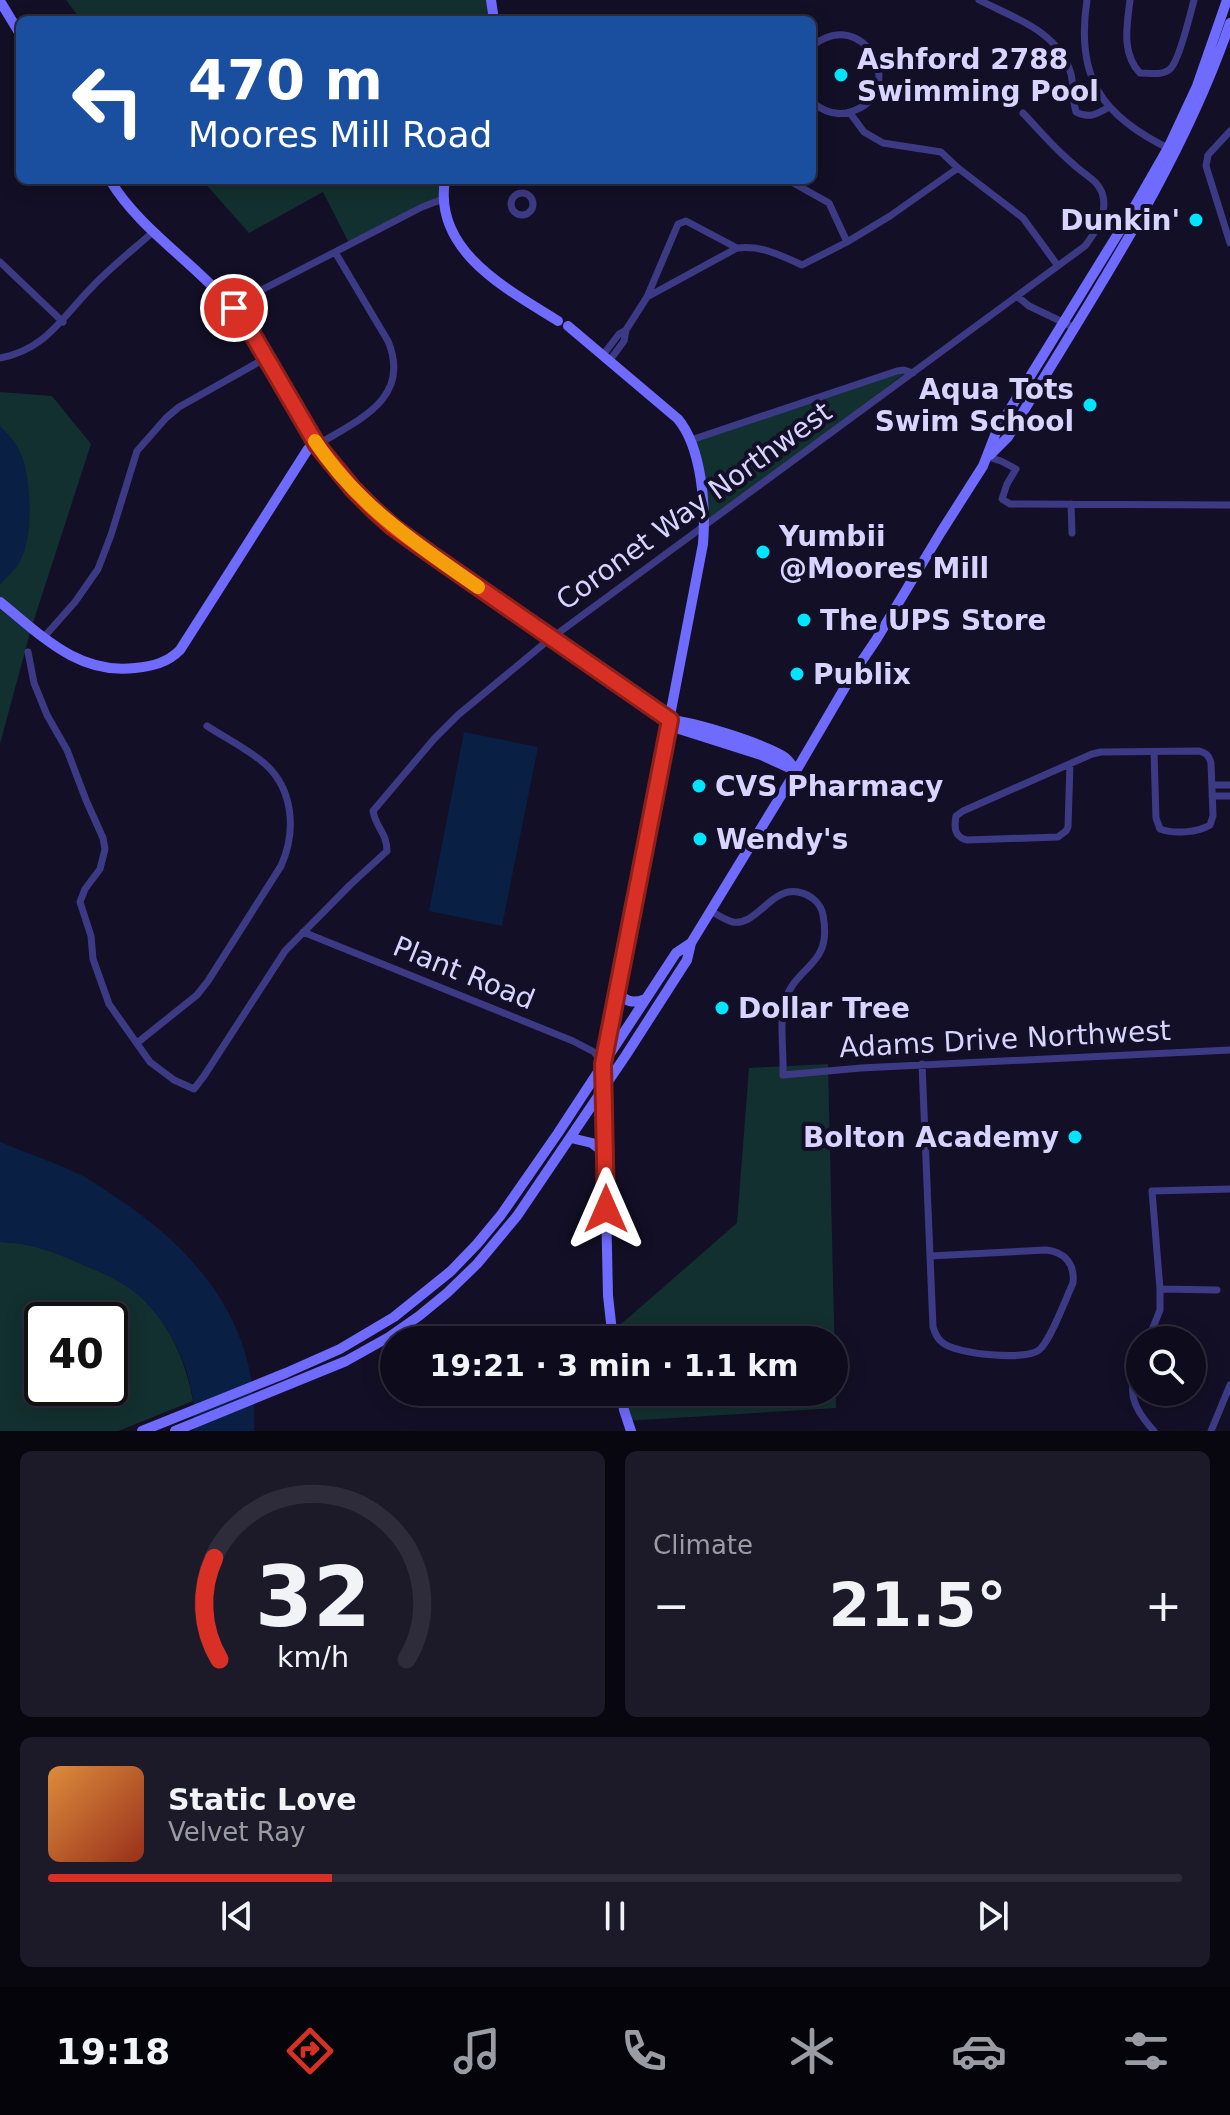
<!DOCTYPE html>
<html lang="en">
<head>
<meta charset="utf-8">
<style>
  :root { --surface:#0e0b1c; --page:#1c1929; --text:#f1f3f6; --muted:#9b9ba3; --line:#2e2b3b; --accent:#d93025 }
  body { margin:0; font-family:"DejaVu Sans",sans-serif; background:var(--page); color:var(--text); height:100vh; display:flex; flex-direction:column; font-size:30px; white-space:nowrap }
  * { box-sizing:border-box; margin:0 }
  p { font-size:26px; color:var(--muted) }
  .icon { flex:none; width:44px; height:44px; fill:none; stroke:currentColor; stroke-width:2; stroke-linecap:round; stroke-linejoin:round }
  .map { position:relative; height:1431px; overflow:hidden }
  .side { display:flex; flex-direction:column; gap:20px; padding:20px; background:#08060f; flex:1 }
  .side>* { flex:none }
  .banner { position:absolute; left:16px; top:16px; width:800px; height:168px; border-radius:12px; box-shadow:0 4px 20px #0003,0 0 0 2px var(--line); background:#1a4fa0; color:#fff; overflow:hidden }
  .tools { position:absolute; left:1126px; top:1326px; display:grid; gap:16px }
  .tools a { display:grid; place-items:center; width:80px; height:80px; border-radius:50%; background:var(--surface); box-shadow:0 4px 20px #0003,0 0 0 2px var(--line); font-size:40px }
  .speed { position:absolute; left:24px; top:1302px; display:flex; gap:16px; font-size:40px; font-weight:700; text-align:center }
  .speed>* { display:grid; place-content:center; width:104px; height:104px; border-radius:50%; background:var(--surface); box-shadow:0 4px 20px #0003,0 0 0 2px var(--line); line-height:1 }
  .speed .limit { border:4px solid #111; border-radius:12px; background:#fff; color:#111 }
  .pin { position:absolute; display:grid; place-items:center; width:68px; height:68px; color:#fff; margin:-34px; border:4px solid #fff; border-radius:50%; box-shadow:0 2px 8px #0007 }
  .me { position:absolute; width:88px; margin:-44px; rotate:0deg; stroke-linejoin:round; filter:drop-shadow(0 0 6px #0008) }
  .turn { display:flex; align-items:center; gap:28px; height:168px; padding:0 40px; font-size:36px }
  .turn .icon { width:104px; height:104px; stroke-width:2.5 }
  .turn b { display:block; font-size:56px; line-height:68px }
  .big { font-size:60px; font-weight:700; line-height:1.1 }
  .side .widget { flex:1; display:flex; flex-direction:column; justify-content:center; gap:12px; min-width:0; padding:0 28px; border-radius:12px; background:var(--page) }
  .side .dial { align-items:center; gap:0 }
  .dial svg { height:208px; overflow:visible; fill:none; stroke:var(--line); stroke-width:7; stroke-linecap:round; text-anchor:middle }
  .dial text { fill:var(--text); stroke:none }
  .song { display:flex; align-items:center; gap:24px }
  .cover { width:96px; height:96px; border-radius:12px; background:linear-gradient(135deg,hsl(30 70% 55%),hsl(10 70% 35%)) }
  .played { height:8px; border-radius:4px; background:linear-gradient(90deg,var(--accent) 25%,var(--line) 25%) }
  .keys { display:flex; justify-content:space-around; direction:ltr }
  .heat { display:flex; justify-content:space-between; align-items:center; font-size:44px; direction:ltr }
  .side .tiles { flex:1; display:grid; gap:20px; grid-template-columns:1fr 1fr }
  .widget:last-child { grid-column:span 2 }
  .trip { position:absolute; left:380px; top:1326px; width:468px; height:80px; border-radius:40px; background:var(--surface); box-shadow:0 4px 20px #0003,0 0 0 2px var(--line); font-weight:700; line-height:80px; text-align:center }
  .dock { display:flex; height:128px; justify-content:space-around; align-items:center; background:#06040b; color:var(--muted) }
  .dock .icon { width:56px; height:56px }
  .dock .on { color:var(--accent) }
  .dock b { font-size:36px; color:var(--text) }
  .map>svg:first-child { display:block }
  .green { fill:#12302f; fill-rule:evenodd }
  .water { fill:#0a1f44 }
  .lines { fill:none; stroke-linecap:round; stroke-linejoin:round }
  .street { stroke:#3d3a85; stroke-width:7 }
  .secondary { stroke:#6f6bff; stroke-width:10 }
  .route-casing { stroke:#8d1f18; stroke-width:20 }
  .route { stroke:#d93025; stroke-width:14 }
  .slow { stroke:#f59e0b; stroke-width:14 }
  .poi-dot { fill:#00e5ff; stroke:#130f26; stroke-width:3 }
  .labels { text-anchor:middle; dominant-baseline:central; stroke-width:8; stroke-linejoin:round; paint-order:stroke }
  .poi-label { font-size:28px; font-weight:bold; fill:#d9d4ff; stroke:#130f26; text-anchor:start }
  .street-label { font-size:28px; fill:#d9d4ff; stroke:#130f26 }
</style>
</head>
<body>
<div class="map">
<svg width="1230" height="1431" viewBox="0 0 1230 1431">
  <rect width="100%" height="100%" fill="#130f26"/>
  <path class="green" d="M66 0H491L495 20H81Z
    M202 180H448L446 201 424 202 349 243 323 192 249 233Z
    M908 371 705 525 691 440Z
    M0 392 52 396 91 444 31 629 0 744Z
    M828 1064 836 1408 625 1421 623 1392H834V1340H621L620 1325 737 1223 749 1068Z
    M0 1242C27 1242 53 1251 77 1262 93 1269 112 1276 127 1286 164 1311 186 1358 193 1401L118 1431H0ZM42 1320H110V1388H42Z"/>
  <path class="water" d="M0 426C9 435 17 444 22 456 31 481 34 537 20 561 16 570 6 577 0 585Z
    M464 732 538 747 502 926 429 911Z
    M0 1142C26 1153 54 1162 79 1174 94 1181 107 1192 120 1200 201 1254 260 1329 254 1431H194C193 1421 194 1410 193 1400 188 1358 162 1310 126 1286 113 1277 97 1271 82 1264 56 1253 29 1242 0 1242Z"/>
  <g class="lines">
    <path class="street" d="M979 0C1014 18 1059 31 1071 74 1074 87 1072 99 1076 112 1089 119 1097 114 1109 107
      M1087 0C1075 78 1102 117 1172 150
      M1130 0C1127 25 1121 53 1140 73 1150 73 1164 76 1171 68 1180 58 1190 15 1194 0
      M812 46C864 4 909 91 853 111 838 117 824 112 812 102
      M850 113 864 132 883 143 941 152 958 168 1023 218 1058 266
      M1230 131 1208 155 1206 166 1230 243
      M788 180 829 203 847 242
      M511 204a11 11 0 1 1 22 0a11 11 0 1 1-22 0Z
      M0 262 63 322
      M1017 296 1029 306 1073 327
      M647 297 678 224 686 221 737 248
      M234 308 248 297 422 207 443 199
      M603 355 619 334 626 330 647 297 737 248C761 245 780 255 802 265L847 242 890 216 958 168
      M0 358C46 350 63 316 93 286 112 266 134 249 154 231
      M610 360 624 341 626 330
      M691 440 897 371 904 370 913 373
      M317 445C358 420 412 399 388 341L335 252
      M988 457 1001 461 1016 469 1007 484 1002 499 1010 504 1230 505
      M1071 504 1072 533
      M44 637 75 602 98 569 111 535 137 451 166 418 179 407 266 358
      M28 652 34 683 47 715 67 750 86 800 103 838 105 849 100 869 85 889 80 902 91 936 93 959 109 1004 150 1062 174 1080 194 1089 204 1076 285 951 350 885 387 851C387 833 376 828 373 811L434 739 458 715 546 642 1085 246C1098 229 1114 203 1096 183 1089 176 1079 170 1072 163 1054 148 1039 130 1023 113
      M1070 764 1068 827 1066 831 1058 837 967 840C954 837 954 827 956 816L963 811 1092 754 1101 752 1199 751C1206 753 1209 755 1211 763L1213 816 1210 825C1197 833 1174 834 1160 829L1156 818 1154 752
      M1212 785H1230
      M1212 796H1230
      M711 911C718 915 725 920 733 922 757 926 771 887 798 892 810 894 821 903 823 915 833 967 796 964 785 1001 779 1020 784 1054 783 1075L861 1068 1230 1050
      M303 932 573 1041 594 1052 603 1064
      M137 1043 197 995 208 981 281 866C297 830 294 785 259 759 243 747 224 737 207 726
      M922 1064 930 1256
      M1046 1250C1065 1252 1075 1264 1073 1283 1066 1298 1050 1342 1039 1350 1025 1361 957 1354 943 1343 937 1339 935 1333 933 1327L930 1256Z
      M1160 1289 1217 1290
      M1148 1340 1160 1310V1289L1152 1191 1230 1189
      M1140 1359C1126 1391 1132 1407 1154 1431
      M1211 1431 1230 1385"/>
    <path class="secondary" d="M491 0 494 20
      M0 1 20 34
      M110 180C139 229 195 263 232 307 260 339 277 380 299 416 324 458 356 494 393 527L663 715 676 728 761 755 796 771
      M445 180C433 251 507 289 558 321
      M568 326 678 419C702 448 706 507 703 544L603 1064 608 1296 613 1340
      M990 455 1008 437C1088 302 1179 172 1230 23
      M0 602C41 635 78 675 135 668 153 666 167 663 180 650L308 449 317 445
      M670 720C695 722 761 743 783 756 788 759 792 765 795 770
      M618 990C624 1002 633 1004 645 999
      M571 1138 592 1143 606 1154
      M621 1392 624 1410 631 1431
      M142 1431 286 1373 340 1349 394 1317 451 1271 477 1244 501 1215 558 1133 676 953 691 943 796 771 851 677 876 640 941 532 983 466 997 430 1132 211 1168 148 1197 86 1227 0
      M175 1431 346 1361 389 1337 419 1316 447 1293 477 1264 517 1216 626 1055 687 960 691 943"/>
  </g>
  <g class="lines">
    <defs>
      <path id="route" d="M234 308 250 330 317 445 353 489 373 509 393 527 432 555 670 720 603 1064 606 1209"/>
    </defs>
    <use href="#route" class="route-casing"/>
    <use href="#route" class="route"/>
    <path class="slow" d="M315 441C356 504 417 545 478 587"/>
  </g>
  <g class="poi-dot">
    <circle cx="841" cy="75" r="8"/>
    <circle cx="1196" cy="220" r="8"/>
    <circle cx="1090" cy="405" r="8"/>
    <circle cx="763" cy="552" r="8"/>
    <circle cx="804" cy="620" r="8"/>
    <circle cx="797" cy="674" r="8"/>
    <circle cx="699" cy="786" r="8"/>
    <circle cx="700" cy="839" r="8"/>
    <circle cx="722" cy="1008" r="8"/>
    <circle cx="1075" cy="1137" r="8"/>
  </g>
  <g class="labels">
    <g class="poi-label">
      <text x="857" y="59">Ashford 2788<tspan x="857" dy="32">Swimming Pool</tspan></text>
      <text x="1180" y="220" text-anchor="end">Dunkin'</text>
      <text x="1074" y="389" text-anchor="end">Aqua Tots<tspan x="1074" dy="32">Swim School</tspan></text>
      <text x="779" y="536">Yumbii<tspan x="779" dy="32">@Moores Mill</tspan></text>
      <text x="820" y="620">The UPS Store</text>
      <text x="813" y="674">Publix</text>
      <text x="715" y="786">CVS Pharmacy</text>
      <text x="716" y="839">Wendy's</text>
      <text x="738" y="1008">Dollar Tree</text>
      <text x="1059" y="1137" text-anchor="end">Bolton Academy</text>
    </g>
    <g class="street-label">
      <text transform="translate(694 506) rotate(-36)">Coronet Way Northwest</text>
      <text transform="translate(464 973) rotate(22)">Plant Road</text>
      <text transform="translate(1005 1039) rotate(-3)">Adams Drive Northwest</text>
    </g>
  </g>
</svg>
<div class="tools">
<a><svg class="icon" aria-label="search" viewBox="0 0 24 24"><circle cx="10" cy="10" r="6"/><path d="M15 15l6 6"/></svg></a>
</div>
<div class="speed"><div class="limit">40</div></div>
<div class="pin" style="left:234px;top:308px;background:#d93025"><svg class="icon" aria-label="arrive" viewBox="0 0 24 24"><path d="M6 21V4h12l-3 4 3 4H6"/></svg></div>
<svg class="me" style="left:606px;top:1209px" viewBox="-20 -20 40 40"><path d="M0-17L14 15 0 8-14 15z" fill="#d93025" stroke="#fff" stroke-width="4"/></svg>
<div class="trip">19:21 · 3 min · 1.1 km</div>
<div class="banner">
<div class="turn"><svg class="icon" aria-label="left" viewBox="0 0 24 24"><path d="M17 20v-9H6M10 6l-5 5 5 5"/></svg><div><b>470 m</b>Moores Mill Road</div></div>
</div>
</div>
<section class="side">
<div class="tiles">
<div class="widget dial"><svg viewBox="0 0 100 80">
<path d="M14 69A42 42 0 1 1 86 69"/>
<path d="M14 69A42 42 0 0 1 12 30" stroke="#d93025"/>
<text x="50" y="56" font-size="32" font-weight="700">32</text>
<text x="50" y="72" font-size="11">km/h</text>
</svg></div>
<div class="widget"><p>Climate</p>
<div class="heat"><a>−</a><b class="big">21.5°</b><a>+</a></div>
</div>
<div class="widget">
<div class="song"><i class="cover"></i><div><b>Static Love</b><p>Velvet Ray</p></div></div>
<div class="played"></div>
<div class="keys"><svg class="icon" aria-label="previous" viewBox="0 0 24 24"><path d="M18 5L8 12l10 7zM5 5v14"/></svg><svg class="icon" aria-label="pause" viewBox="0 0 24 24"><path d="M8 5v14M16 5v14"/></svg><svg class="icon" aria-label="next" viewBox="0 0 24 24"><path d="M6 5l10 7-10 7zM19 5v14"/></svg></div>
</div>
</div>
</section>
<nav class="dock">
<b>19:18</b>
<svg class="icon on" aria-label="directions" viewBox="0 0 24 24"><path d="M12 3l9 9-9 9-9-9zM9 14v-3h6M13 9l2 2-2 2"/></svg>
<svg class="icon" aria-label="music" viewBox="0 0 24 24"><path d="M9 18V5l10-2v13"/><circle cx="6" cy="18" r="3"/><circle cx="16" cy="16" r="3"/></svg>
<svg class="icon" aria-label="phone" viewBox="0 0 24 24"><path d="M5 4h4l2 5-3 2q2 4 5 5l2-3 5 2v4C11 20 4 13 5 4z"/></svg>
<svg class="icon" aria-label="climate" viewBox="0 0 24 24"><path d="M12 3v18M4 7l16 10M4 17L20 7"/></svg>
<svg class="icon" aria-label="car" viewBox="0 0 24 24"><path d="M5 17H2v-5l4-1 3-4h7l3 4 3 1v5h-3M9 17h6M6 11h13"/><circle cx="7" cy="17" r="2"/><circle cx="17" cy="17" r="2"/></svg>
<svg class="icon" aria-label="filters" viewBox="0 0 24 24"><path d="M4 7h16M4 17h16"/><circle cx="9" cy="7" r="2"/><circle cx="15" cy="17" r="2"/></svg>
</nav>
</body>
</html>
